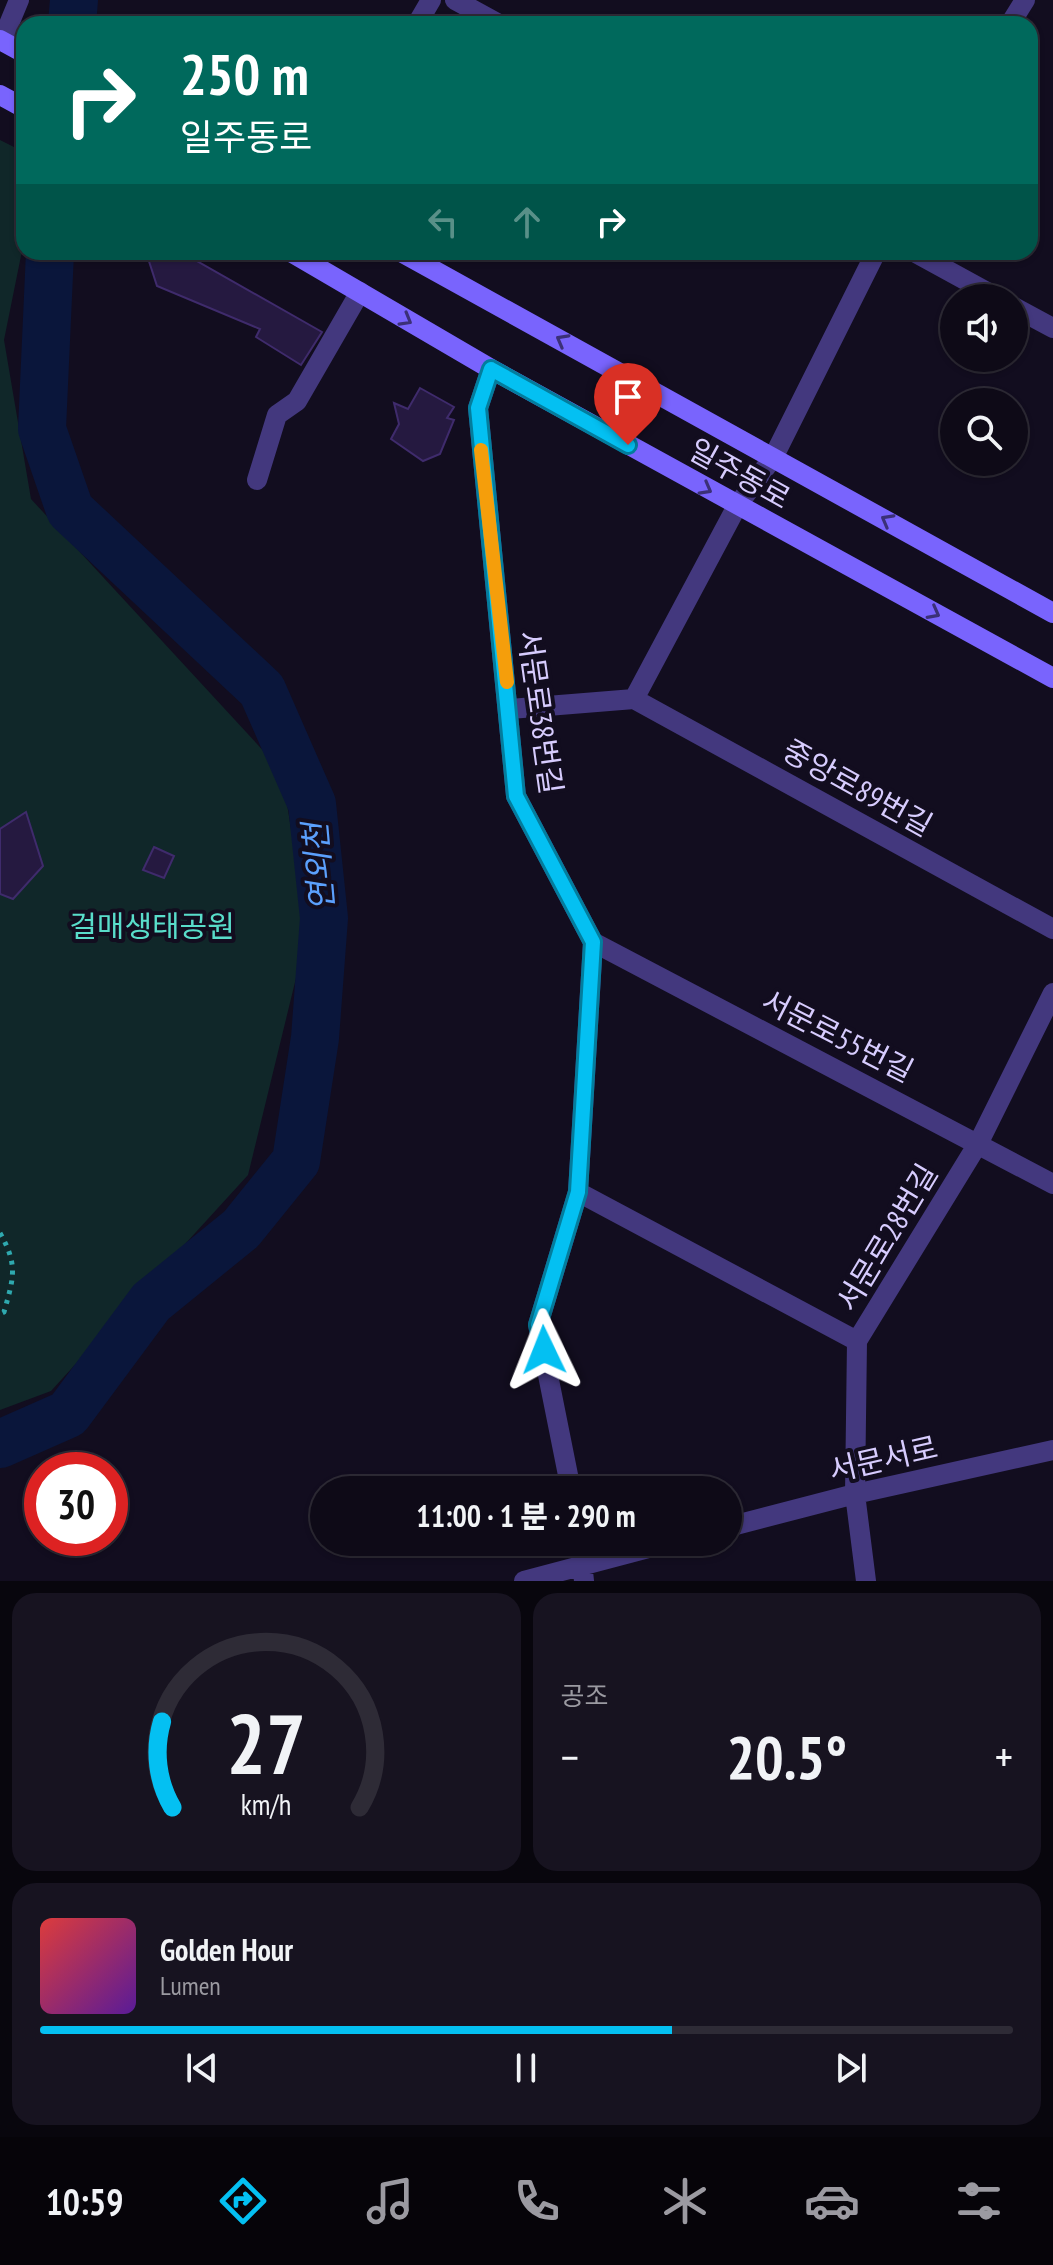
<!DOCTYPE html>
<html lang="ko">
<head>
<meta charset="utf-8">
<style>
  :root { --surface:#0e0a17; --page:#171320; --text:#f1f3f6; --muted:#9b9aa1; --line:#2e2b36; --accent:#04c0f2 }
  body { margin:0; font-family:"PT Sans Narrow","Noto Sans KR",sans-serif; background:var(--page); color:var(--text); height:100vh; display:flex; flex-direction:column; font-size:30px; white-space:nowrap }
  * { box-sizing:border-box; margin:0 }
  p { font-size:26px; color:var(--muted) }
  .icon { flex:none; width:44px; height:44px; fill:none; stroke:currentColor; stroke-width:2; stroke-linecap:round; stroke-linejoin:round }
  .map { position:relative; height:1581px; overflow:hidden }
  .side { display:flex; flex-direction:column; gap:12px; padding:12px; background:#08060d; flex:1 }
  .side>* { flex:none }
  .hud { position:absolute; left:16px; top:16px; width:1022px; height:244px; border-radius:24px; box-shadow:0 2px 6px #0004,0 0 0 2px var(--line); background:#00695c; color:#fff; overflow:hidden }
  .fabs { position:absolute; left:940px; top:284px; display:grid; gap:16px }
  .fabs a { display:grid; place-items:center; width:88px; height:88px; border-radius:50%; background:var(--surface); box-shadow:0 2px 6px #0004,0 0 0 2px var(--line); font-size:40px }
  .speed { position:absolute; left:24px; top:1452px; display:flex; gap:16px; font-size:40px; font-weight:700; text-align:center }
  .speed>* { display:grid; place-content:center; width:104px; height:104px; border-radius:50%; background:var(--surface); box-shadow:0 2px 6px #0004,0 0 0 2px var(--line); line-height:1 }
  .speed .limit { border:12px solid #d22; background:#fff; color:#111 }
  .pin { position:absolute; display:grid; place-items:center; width:68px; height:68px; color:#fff; margin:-82px -34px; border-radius:50% 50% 50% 0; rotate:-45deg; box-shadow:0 0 8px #0007 }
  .pin .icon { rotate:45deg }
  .me { position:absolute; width:88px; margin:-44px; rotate:358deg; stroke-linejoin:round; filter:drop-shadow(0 0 6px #0008) }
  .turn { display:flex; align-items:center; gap:28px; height:168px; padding:0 32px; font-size:36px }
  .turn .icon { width:104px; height:104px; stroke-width:2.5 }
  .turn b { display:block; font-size:56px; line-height:68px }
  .lanes { display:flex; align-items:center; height:76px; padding:0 32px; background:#0003; justify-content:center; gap:40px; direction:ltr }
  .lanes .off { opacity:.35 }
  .big { font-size:60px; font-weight:800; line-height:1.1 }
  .side .widget { flex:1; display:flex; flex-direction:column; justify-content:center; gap:12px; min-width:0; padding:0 28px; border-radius:24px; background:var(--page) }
  .side .dial { align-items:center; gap:0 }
  .dial svg { height:208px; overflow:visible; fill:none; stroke:var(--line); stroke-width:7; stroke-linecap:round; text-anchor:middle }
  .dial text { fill:var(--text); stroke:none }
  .song { display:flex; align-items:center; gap:24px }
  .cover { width:96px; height:96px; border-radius:12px; background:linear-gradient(135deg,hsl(0 70% 55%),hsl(270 70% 35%)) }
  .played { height:8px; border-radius:4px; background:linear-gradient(90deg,var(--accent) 65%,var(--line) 65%) }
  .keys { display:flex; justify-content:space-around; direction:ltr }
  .heat { display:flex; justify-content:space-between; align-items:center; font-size:44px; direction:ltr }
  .side .tiles { flex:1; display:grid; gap:12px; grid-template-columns:1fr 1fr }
  .widget:last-child { grid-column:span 2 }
  .trip { position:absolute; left:310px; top:1476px; width:432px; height:80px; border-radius:40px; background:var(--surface); box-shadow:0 2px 6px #0004,0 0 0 2px var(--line); font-weight:800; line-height:80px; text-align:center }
  .tabs { display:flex; height:128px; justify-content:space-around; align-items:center; background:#060409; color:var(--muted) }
  .tabs .icon { width:56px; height:56px }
  .tabs .active { color:var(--accent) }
  .tabs b { font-size:36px; color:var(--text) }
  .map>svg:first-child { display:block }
  .green { fill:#102729 }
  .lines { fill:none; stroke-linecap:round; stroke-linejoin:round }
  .river { stroke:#0a163b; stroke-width:48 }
  .building { fill:#251940; stroke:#3f2b6c; stroke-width:2 }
  .path { stroke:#2fa9af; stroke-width:5; stroke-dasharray:4 6; stroke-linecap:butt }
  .street { stroke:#43387e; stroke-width:20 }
  .secondary { stroke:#7964fd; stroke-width:20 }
  .oneway { stroke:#3b3078 }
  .route-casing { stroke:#037d9d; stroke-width:20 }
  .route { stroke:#04c0f2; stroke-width:14 }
  .slow { stroke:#f59e0b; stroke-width:14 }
  .labels { text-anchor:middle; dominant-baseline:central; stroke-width:8; stroke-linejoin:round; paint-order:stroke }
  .street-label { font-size:30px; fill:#d7ccfe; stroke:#120d1f }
  .park-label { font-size:30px; fill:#59ddca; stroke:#120d1f }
  .water-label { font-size:32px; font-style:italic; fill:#5ba0fd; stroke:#120d1f }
</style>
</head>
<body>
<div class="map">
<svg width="1053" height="1581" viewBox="0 0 1053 1581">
  <rect width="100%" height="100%" fill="#120d1f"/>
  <path class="green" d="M0 140 24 152V241L4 340 31 499 282 771 307 933 248 1175 51 1391 0 1410Z"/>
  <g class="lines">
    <path class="river" d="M72 24 74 0
      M0 1444 68 1414 151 1302 241 1229 296 1161 315 1038 324 918 312 804 262 690 70 510 42 429 50 252"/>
  </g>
  <path class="building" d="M146 252H181L322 332 301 365 256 337 260 329 157 286Z
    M420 388 454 407 447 418 454 420 440 454 423 461 391 439 399 424 394 403 408 409Z
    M26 812 43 866 13 899 0 894V829Z
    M154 847 174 856 164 878 143 870Z"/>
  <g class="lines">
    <path class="path" d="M0 1233C18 1265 14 1277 4 1312L0 1314"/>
    <path class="street" d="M455 0 499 24
      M417 24 431 0
      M1010 24 1025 0
      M2 41 19 0
      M876 252 774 456 737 506 634 699 1053 929
      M914 252 998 298
      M1014 307 1053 328
      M491 369 478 408 516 796 593 942 578 1192 538 1325 571 1490
      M257 480 277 415 297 401 360 292
      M510 709 634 699
      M593 942 1053 1184
      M578 1192 857 1341
      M728 1527 855 1494 1053 1450
      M580 1542 584 1581
      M524 1581 671 1542
      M866 1581 855 1494 857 1341 979 1142 1053 993"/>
    <path class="secondary" d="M0 40 24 53
      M0 95 24 108
      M291 252 491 369 1053 678
      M401 252 1053 613"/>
  </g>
  <defs><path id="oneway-chevron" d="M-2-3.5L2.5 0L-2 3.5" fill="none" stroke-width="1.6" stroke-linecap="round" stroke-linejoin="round" transform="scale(2)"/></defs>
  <g class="oneway">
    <use href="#oneway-chevron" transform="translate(406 320) rotate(30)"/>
    <use href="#oneway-chevron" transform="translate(562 340) rotate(-151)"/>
    <use href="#oneway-chevron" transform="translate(706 489) rotate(29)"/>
    <use href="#oneway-chevron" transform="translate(887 520) rotate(-151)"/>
    <use href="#oneway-chevron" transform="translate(934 613) rotate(28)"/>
  </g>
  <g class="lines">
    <defs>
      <path id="route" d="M544 1350 538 1325 578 1192 593 942 516 796 478 408 491 369 628 445"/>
    </defs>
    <use href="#route" class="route-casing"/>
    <use href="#route" class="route"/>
    <path class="slow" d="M481 450 507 682"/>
  </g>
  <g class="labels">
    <g class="street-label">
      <text transform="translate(740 473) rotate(29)">일주동로</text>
      <text transform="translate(541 712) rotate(82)">서문로38번길</text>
      <text transform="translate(858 787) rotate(29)">중앙로89번길</text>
      <text transform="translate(838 1035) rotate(27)">서문로55번길</text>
      <text transform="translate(886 1237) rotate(-59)">서문로28번길</text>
      <text transform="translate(883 1458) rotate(-13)">서문서로</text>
    </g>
    <g class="park-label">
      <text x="152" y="925">걸매생태공원</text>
    </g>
    <g class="water-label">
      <text transform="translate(318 867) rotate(-95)">연외천</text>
    </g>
  </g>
</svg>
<div class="fabs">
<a><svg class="icon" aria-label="sound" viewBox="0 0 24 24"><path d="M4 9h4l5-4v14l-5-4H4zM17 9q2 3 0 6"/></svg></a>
<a><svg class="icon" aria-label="search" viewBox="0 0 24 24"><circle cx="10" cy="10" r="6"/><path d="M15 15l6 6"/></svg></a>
</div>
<div class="speed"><div class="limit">30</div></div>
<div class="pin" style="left:628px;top:445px;background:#d93025"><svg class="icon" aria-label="arrive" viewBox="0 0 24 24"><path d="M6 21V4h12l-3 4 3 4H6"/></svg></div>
<svg class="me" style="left:544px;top:1350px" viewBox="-20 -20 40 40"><path d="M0-17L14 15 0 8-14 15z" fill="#04c0f2" stroke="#fff" stroke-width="4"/></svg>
<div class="trip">11:00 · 1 분 · 290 m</div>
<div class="hud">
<div class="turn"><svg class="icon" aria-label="right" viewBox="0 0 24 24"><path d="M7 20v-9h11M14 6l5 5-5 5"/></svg><div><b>250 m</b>일주동로</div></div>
<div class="lanes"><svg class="icon off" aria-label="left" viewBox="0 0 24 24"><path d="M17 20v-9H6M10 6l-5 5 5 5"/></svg><svg class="icon off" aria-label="ahead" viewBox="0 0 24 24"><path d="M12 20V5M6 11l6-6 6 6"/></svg><svg class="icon" aria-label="right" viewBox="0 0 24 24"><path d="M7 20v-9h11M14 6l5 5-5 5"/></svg></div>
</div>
</div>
<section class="side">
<div class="tiles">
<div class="widget dial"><svg viewBox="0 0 100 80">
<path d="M14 69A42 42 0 1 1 86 69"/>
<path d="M14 69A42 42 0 0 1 10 36" stroke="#04c0f2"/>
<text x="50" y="56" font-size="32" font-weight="700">27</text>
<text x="50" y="72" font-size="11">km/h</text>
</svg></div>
<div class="widget"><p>공조</p>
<div class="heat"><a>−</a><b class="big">20.5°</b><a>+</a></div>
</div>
<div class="widget">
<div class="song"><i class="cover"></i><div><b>Golden Hour</b><p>Lumen</p></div></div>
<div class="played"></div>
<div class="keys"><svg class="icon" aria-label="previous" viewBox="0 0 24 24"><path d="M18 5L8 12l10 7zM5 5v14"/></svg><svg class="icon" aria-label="pause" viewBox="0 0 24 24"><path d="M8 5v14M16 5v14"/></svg><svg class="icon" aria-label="next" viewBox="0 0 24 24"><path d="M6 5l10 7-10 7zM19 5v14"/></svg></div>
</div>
</div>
</section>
<nav class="tabs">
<b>10:59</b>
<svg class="icon active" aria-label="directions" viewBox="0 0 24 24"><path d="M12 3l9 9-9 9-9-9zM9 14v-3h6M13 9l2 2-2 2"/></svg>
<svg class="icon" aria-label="music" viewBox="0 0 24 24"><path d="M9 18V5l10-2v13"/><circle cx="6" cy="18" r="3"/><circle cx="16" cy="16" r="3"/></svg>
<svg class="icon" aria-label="phone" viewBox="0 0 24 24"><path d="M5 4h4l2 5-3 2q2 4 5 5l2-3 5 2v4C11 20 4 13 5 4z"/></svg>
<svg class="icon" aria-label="climate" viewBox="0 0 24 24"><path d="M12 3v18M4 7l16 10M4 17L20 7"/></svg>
<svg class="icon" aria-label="car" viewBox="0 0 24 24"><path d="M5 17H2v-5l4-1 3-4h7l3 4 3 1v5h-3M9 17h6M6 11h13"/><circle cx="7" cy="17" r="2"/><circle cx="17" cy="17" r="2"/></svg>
<svg class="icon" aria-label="filters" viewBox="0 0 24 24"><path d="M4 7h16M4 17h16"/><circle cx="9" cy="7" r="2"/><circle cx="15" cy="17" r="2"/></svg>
</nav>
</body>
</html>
